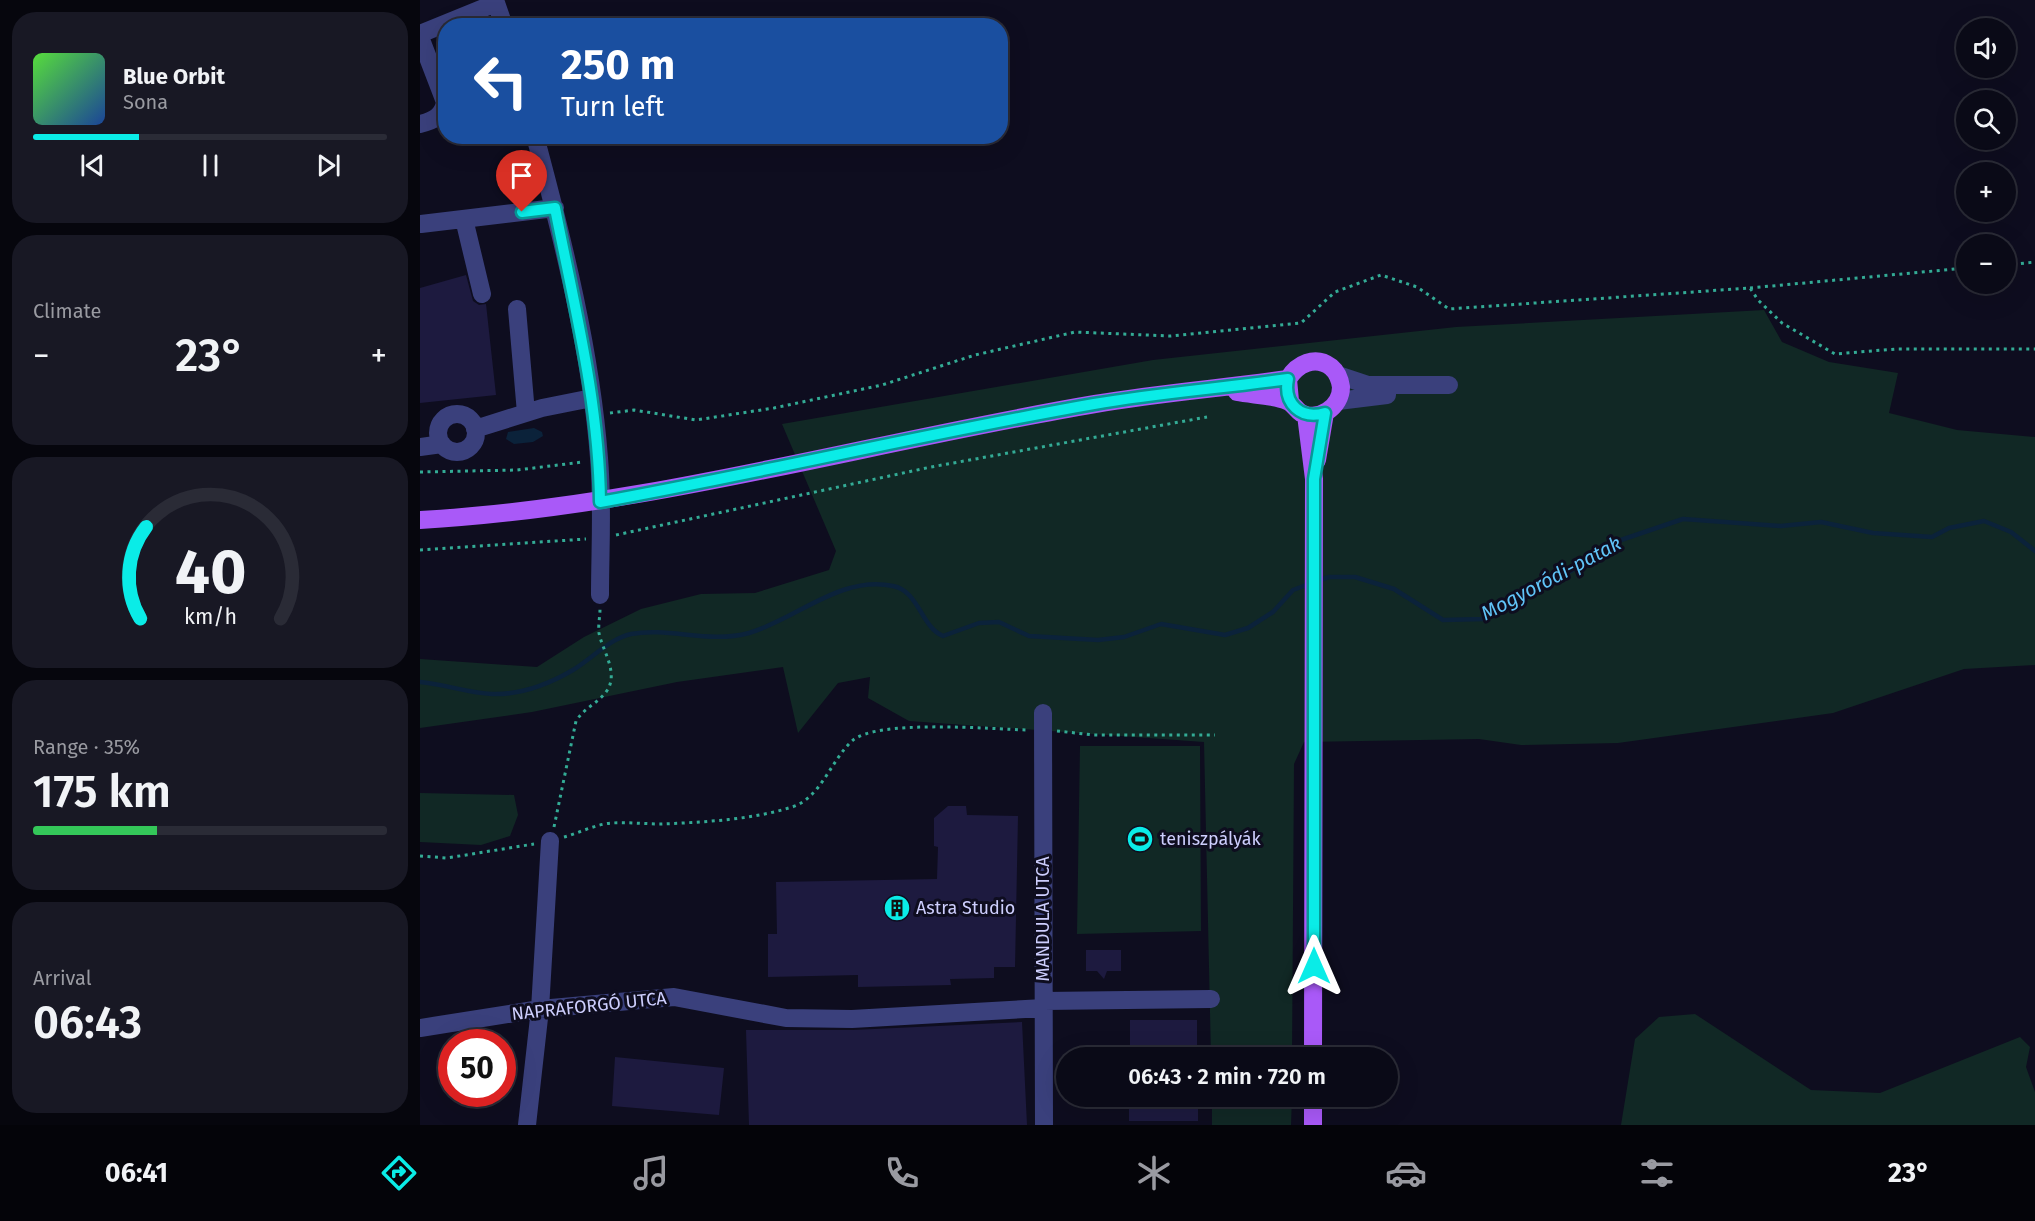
<!DOCTYPE html>
<html lang="en">
<head>
<meta charset="utf-8">
<style>
  :root { --surface:#0a0a17; --page:#181824; --text:#f1f3f6; --muted:#999aa1; --line:#2a2b36; --accent:#0aece7 }
  body { margin:0; font-family:"Fira Sans",sans-serif; background:var(--page); color:var(--text); height:100vh; display:flex; flex-direction:column; font-size:22px; white-space:nowrap }
  * { box-sizing:border-box; margin:0 }
  p { font-size:20px; color:var(--muted) }
  .icon { flex:none; width:33px; height:33px; fill:none; stroke:currentColor; stroke-width:2; stroke-linecap:round; stroke-linejoin:round }
  .map { position:relative; flex:1; overflow:hidden }
  .panel { display:flex; flex-direction:column; gap:12px; padding:12px; background:#06060d; width:420px }
  .panel>* { flex:none }
  .top-card { position:absolute; left:18px; top:18px; width:570px; height:126px; border-radius:24px; box-shadow:0 6px 24px #0002,0 0 0 2px var(--line); background:#1a4fa0; color:#fff; overflow:hidden }
  .fabs { position:absolute; left:1536px; top:18px; display:grid; gap:12px }
  .fabs a { display:grid; place-items:center; width:60px; height:60px; border-radius:50%; background:var(--surface); box-shadow:0 6px 24px #0002,0 0 0 2px var(--line); font-size:30px }
  .speed { position:absolute; left:18px; top:1029px; display:flex; gap:12px; font-size:30px; font-weight:700; text-align:center }
  .speed>* { display:grid; place-content:center; width:78px; height:78px; border-radius:50%; background:var(--surface); box-shadow:0 6px 24px #0002,0 0 0 2px var(--line); line-height:1 }
  .speed .limit { border:9px solid #d22; background:#fff; color:#111 }
  .pin { position:absolute; display:grid; place-items:center; width:51px; height:51px; color:#fff; margin:-62px -26px; border-radius:50% 50% 50% 0; rotate:-45deg; box-shadow:0 0 6px #0007 }
  .pin .icon { rotate:45deg }
  .me { position:absolute; width:66px; margin:-33px; rotate:0deg; stroke-linejoin:round; filter:drop-shadow(0 0 4px #0008) }
  .turn { display:flex; align-items:center; gap:21px; height:126px; padding:0 24px; font-size:27px }
  .turn .icon { width:78px; height:78px; stroke-width:2.5 }
  .turn b { display:block; font-size:42px; line-height:51px }
  .big { font-size:45px; font-weight:600; line-height:1.1 }
  .panel .tile { flex:1; display:flex; flex-direction:column; justify-content:center; gap:9px; min-width:0; padding:0 21px; border-radius:24px; background:var(--page) }
  .panel .dial { align-items:center; gap:0 }
  .dial svg { height:156px; overflow:visible; fill:none; stroke:var(--line); stroke-width:7; stroke-linecap:round; text-anchor:middle }
  .dial text { fill:var(--text); stroke:none }
  .song { display:flex; align-items:center; gap:18px }
  .cover { width:72px; height:72px; border-radius:9px; background:linear-gradient(135deg,hsl(110 70% 55%),hsl(220 70% 35%)) }
  .played { height:6px; border-radius:3px; background:linear-gradient(90deg,var(--accent) 30%,var(--line) 30%) }
  .keys { display:flex; justify-content:space-around; direction:ltr }
  .heat { display:flex; justify-content:space-between; align-items:center; font-size:33px; direction:ltr }
  .charge { height:9px; border-radius:4px; background:linear-gradient(90deg,#34c759 35%,var(--line) 0) }
  .trip { position:absolute; left:636px; top:1047px; width:342px; height:60px; border-radius:30px; background:var(--surface); box-shadow:0 6px 24px #0002,0 0 0 2px var(--line); font-weight:600; line-height:60px; text-align:center }
  .tab-bar { display:flex; height:96px; justify-content:space-around; align-items:center; background:#040409; color:var(--muted) }
  .tab-bar .icon { width:42px; height:42px }
  .tab-bar .active { color:var(--accent) }
  .tab-bar b { font-size:27px; color:var(--text) }
  main { display:flex; flex:1; min-height:0 }
  .map>svg:first-child { display:block }
  .green { fill:#112825 }
  .water { fill:#0b223a }
  .lines { fill:none; stroke-linecap:round; stroke-linejoin:round }
  .stream { stroke:#0b223a; stroke-width:4.5 }
  .building { fill:#1d1a3f }
  .path { stroke:#33ab95; stroke-width:3; stroke-dasharray:3 4.5; stroke-linecap:butt }
  .minor { stroke:#3a407c; stroke-width:18 }
  .major { stroke:#a959f8; stroke-width:18 }
  .route-casing { stroke:#069996; stroke-width:15 }
  .route { stroke:#0aece7; stroke-width:10 }
  .labels { text-anchor:middle; dominant-baseline:central; stroke-width:6; stroke-linejoin:round; paint-order:stroke }
  .poi-label { font-size:18px; fill:#cdcefd; stroke:#0e0d1f; text-anchor:start }
  .street-label { font-size:18px; fill:#cdcefd; stroke:#0e0d1f }
  .water-label { font-size:20px; font-style:italic; fill:#60c4f8; stroke:#0e0d1f }
</style>
</head>
<body>
<main>
<section class="panel">
<div class="tile">
<div class="song"><i class="cover"></i><div><b>Blue Orbit</b><p>Sona</p></div></div>
<div class="played"></div>
<div class="keys"><svg class="icon" aria-label="previous" viewBox="0 0 24 24"><path d="M18 5L8 12l10 7zM5 5v14"/></svg><svg class="icon" aria-label="pause" viewBox="0 0 24 24"><path d="M8 5v14M16 5v14"/></svg><svg class="icon" aria-label="next" viewBox="0 0 24 24"><path d="M6 5l10 7-10 7zM19 5v14"/></svg></div>
</div>
<div class="tile"><p>Climate</p>
<div class="heat"><a>−</a><b class="big">23°</b><a>+</a></div>
</div>
<div class="tile dial"><svg viewBox="0 0 100 80">
<path d="M14 69A42 42 0 1 1 86 69"/>
<path d="M14 69A42 42 0 0 1 17 22" stroke="#0aece7"/>
<text x="50" y="56" font-size="32" font-weight="700">40</text>
<text x="50" y="72" font-size="11">km/h</text>
</svg></div>
<div class="tile"><p>Range · 35%</p><b class="big">175 km</b><div class="charge"></div></div>
<div class="tile"><p>Arrival</p><b class="big">06:43</b></div>
</section>
<div class="map">
<svg width="1615" height="1125" viewBox="0 0 1615 1125">
  <rect width="100%" height="100%" fill="#0e0d1f"/>
  <path class="green" d="M1344 310 1362 342 1409 362 1478 373 1469 413 1537 430 1615 437V665L1544 669 1413 713 1198 743 1101 745 1059 739 884 742 874 764 872 1057H791L784 742 489 721 448 698 450 677 418 683 378 733 363 667 257 682 112 712 0 728V659L117 667 164 637 221 609 281 594 335 593 409 570 416 551 362 424 733 360 1036 327Z
    M660 746H780L781 931 657 934Z
    M0 793 94 795 98 815 90 836 61 845 0 842Z
    M1275 1014 1391 1090 1460 1093 1600 1037 1610 1047 1606 1067 1615 1092V1125H1201L1215 1039 1239 1017Z
    M792 1097H872L871 1125H792Z"/>
  <path class="water" d="M114 428 122 432 123 436 113 442 94 444 86 439 88 432Z"/>
  <g class="lines">
    <path class="stream" d="M900 580 909 577H935L974 589 1023 620 1064 619 1097 598 1151 571 1167 558 1198 541 1263 519 1361 526 1401 522 1453 533 1512 537 1529 528 1564 521 1591 532 1615 551
      M0 682C24 684 48 693 72 694 101 695 129 684 153 670 171 659 191 638 211 634 250 627 288 644 329 633 377 619 420 575 473 586 499 591 501 627 523 636L559 623 579 622 609 636 678 640 704 637 741 624 805 635 828 628 853 612 873 590 889 584"/>
  </g>
  <path class="building" d="M46 275 53 301 59 305 66 304 76 395 0 403V288Z
    M528 806H546L547 815 598 816 595 967H574V978L530 979 531 985 438 987V975L348 977V934H357L356 882 517 879 518 847 514 846V818Z
    M666 950H701V971H687L684 979 677 971H666Z
    M710 1020H777V1058H710Z
    M602 1022 607 1125H329L326 1030H433Z
    M195 1057 304 1068 299 1115 192 1106Z
    M709 1096H778V1121H709Z"/>
  <g class="lines">
    <path class="path" d="M1586 265 1615 262
      M1330 288 1546 268
      M190 413 214 410 276 420 354 408 462 385 555 355 655 332 751 336 881 323 915 292 961 275 997 287 1029 309 1330 288 1338 300 1362 323 1415 354 1476 349H1615
      M0 472 97 470 163 462
      M196 535 511 467 787 417
      M0 550 166 539
      M637 731 674 735H795
      M134 827 156 721C164 708 178 703 186 692 200 674 182 650 179 633 178 625 180 617 180 609
      M144 837C159 833 176 824 192 823 208 822 225 824 242 824 284 822 331 820 372 807 401 798 411 760 432 741 456 719 571 729 607 730
      M0 856 27 858 114 844"/>
    <path class="minor" d="M75 0 84 26
      M0 34 76 3
      M0 37 25 102C23 116 13 121 0 124
      M115 136C143 240 171 352 179 458 183 504 180 550 180 595
      M44 219 62 294
      M1 224 135 208
      M97 309 106 413
      M918 375 948 385H1029
      M918 401 967 395
      M18 433a19 19 0 1 1 38 0a19 19 0 1 1-38 0Z
      M55 429 122 408 172 398
      M0 447 22 444
      M623 713 624 1125
      M624 1001 791 999
      M0 1028 120 1009 254 997 366 1018 432 1019 624 1008
      M107 1125 120 1009 130 841"/>
    <path class="major" d="M817 392C832 395 853 395 867 401 873 403 876 410 881 413 899 422 921 407 921 387 920 380 917 372 911 367 895 355 877 364 868 379L870 401
      M886 415 894 479 893 1058
      M897 460 905 413
      M0 520C229 507 449 442 675 404 739 393 804 388 868 379
      M893 1125V1096"/>
  </g>
  <g class="lines">
    <defs>
      <path id="route" d="M102 212 135 208C154 305 179 402 180 502 345 472 509 433 674 404 738 393 804 388 868 379 863 404 881 420 905 413L894 479V966"/>
    </defs>
    <use href="#route" class="route-casing"/>
    <use href="#route" class="route"/>
  </g>
  <defs>
    <symbol id="stadium-disc" viewBox="-11 -11 22 22"><circle r="9.5" fill="#0aece7" stroke="#0e0d1f"/><path d="M0-5a6.5 5 0 1 0 0 10a6.5 5 0 1 0 0-10ZM-3.5-1.8h7v3.6h-7Z" fill="#111"/></symbol>
    <symbol id="building-disc" viewBox="-11 -11 22 22"><circle r="9.5" fill="#0aece7" stroke="#0e0d1f"/><path d="M-4-6H4V6H1V3H-1V6H-4ZM-2.5-4.3h1.7v1.8h-1.7ZM.8-4.3h1.7v1.8H.8ZM-2.5-1h1.7V.8h-1.7ZM.8-1h1.7V.8H.8Z" fill="#111"/></symbol>
  </defs>
  <g fill-rule="evenodd">
    <use href="#stadium-disc" x="705" y="824" width="30" height="30"/>
    <use href="#building-disc" x="462" y="893" width="30" height="30"/>
  </g>
  <g class="labels">
    <g class="poi-label">
      <text x="740" y="839">teniszpályák</text>
      <text x="496" y="908">Astra Studio</text>
    </g>
    <g class="street-label">
      <text transform="translate(623 919) rotate(-90)">MANDULA UTCA</text>
      <text transform="translate(169 1006) rotate(-6)">NAPRAFORGÓ UTCA</text>
    </g>
    <g class="water-label">
      <text transform="translate(1131 578) rotate(-28)">Mogyoródi-patak</text>
    </g>
  </g>
</svg>
<div class="fabs">
<a><svg class="icon" aria-label="sound" viewBox="0 0 24 24"><path d="M4 9h4l5-4v14l-5-4H4zM17 9q2 3 0 6"/></svg></a>
<a><svg class="icon" aria-label="search" viewBox="0 0 24 24"><circle cx="10" cy="10" r="6"/><path d="M15 15l6 6"/></svg></a>
<a>+</a>
<a>−</a>
</div>
<div class="speed"><div class="limit">50</div></div>
<div class="pin" style="left:102px;top:212px;background:#d93025"><svg class="icon" aria-label="arrive" viewBox="0 0 24 24"><path d="M6 21V4h12l-3 4 3 4H6"/></svg></div>
<svg class="me" style="left:894px;top:966px" viewBox="-20 -20 40 40"><path d="M0-17L14 15 0 8-14 15z" fill="#0aece7" stroke="#fff" stroke-width="4"/></svg>
<div class="trip">06:43 · 2 min · 720 m</div>
<div class="top-card">
<div class="turn"><svg class="icon" aria-label="left" viewBox="0 0 24 24"><path d="M17 20v-9H6M10 6l-5 5 5 5"/></svg><div><b>250 m</b>Turn left</div></div>
</div>
</div>
</main>
<nav class="tab-bar">
<b>06:41</b>
<svg class="icon active" aria-label="directions" viewBox="0 0 24 24"><path d="M12 3l9 9-9 9-9-9zM9 14v-3h6M13 9l2 2-2 2"/></svg>
<svg class="icon" aria-label="music" viewBox="0 0 24 24"><path d="M9 18V5l10-2v13"/><circle cx="6" cy="18" r="3"/><circle cx="16" cy="16" r="3"/></svg>
<svg class="icon" aria-label="phone" viewBox="0 0 24 24"><path d="M5 4h4l2 5-3 2q2 4 5 5l2-3 5 2v4C11 20 4 13 5 4z"/></svg>
<svg class="icon" aria-label="climate" viewBox="0 0 24 24"><path d="M12 3v18M4 7l16 10M4 17L20 7"/></svg>
<svg class="icon" aria-label="car" viewBox="0 0 24 24"><path d="M5 17H2v-5l4-1 3-4h7l3 4 3 1v5h-3M9 17h6M6 11h13"/><circle cx="7" cy="17" r="2"/><circle cx="17" cy="17" r="2"/></svg>
<svg class="icon" aria-label="filters" viewBox="0 0 24 24"><path d="M4 7h16M4 17h16"/><circle cx="9" cy="7" r="2"/><circle cx="15" cy="17" r="2"/></svg>
<b>23°</b>
</nav>
</body>
</html>
